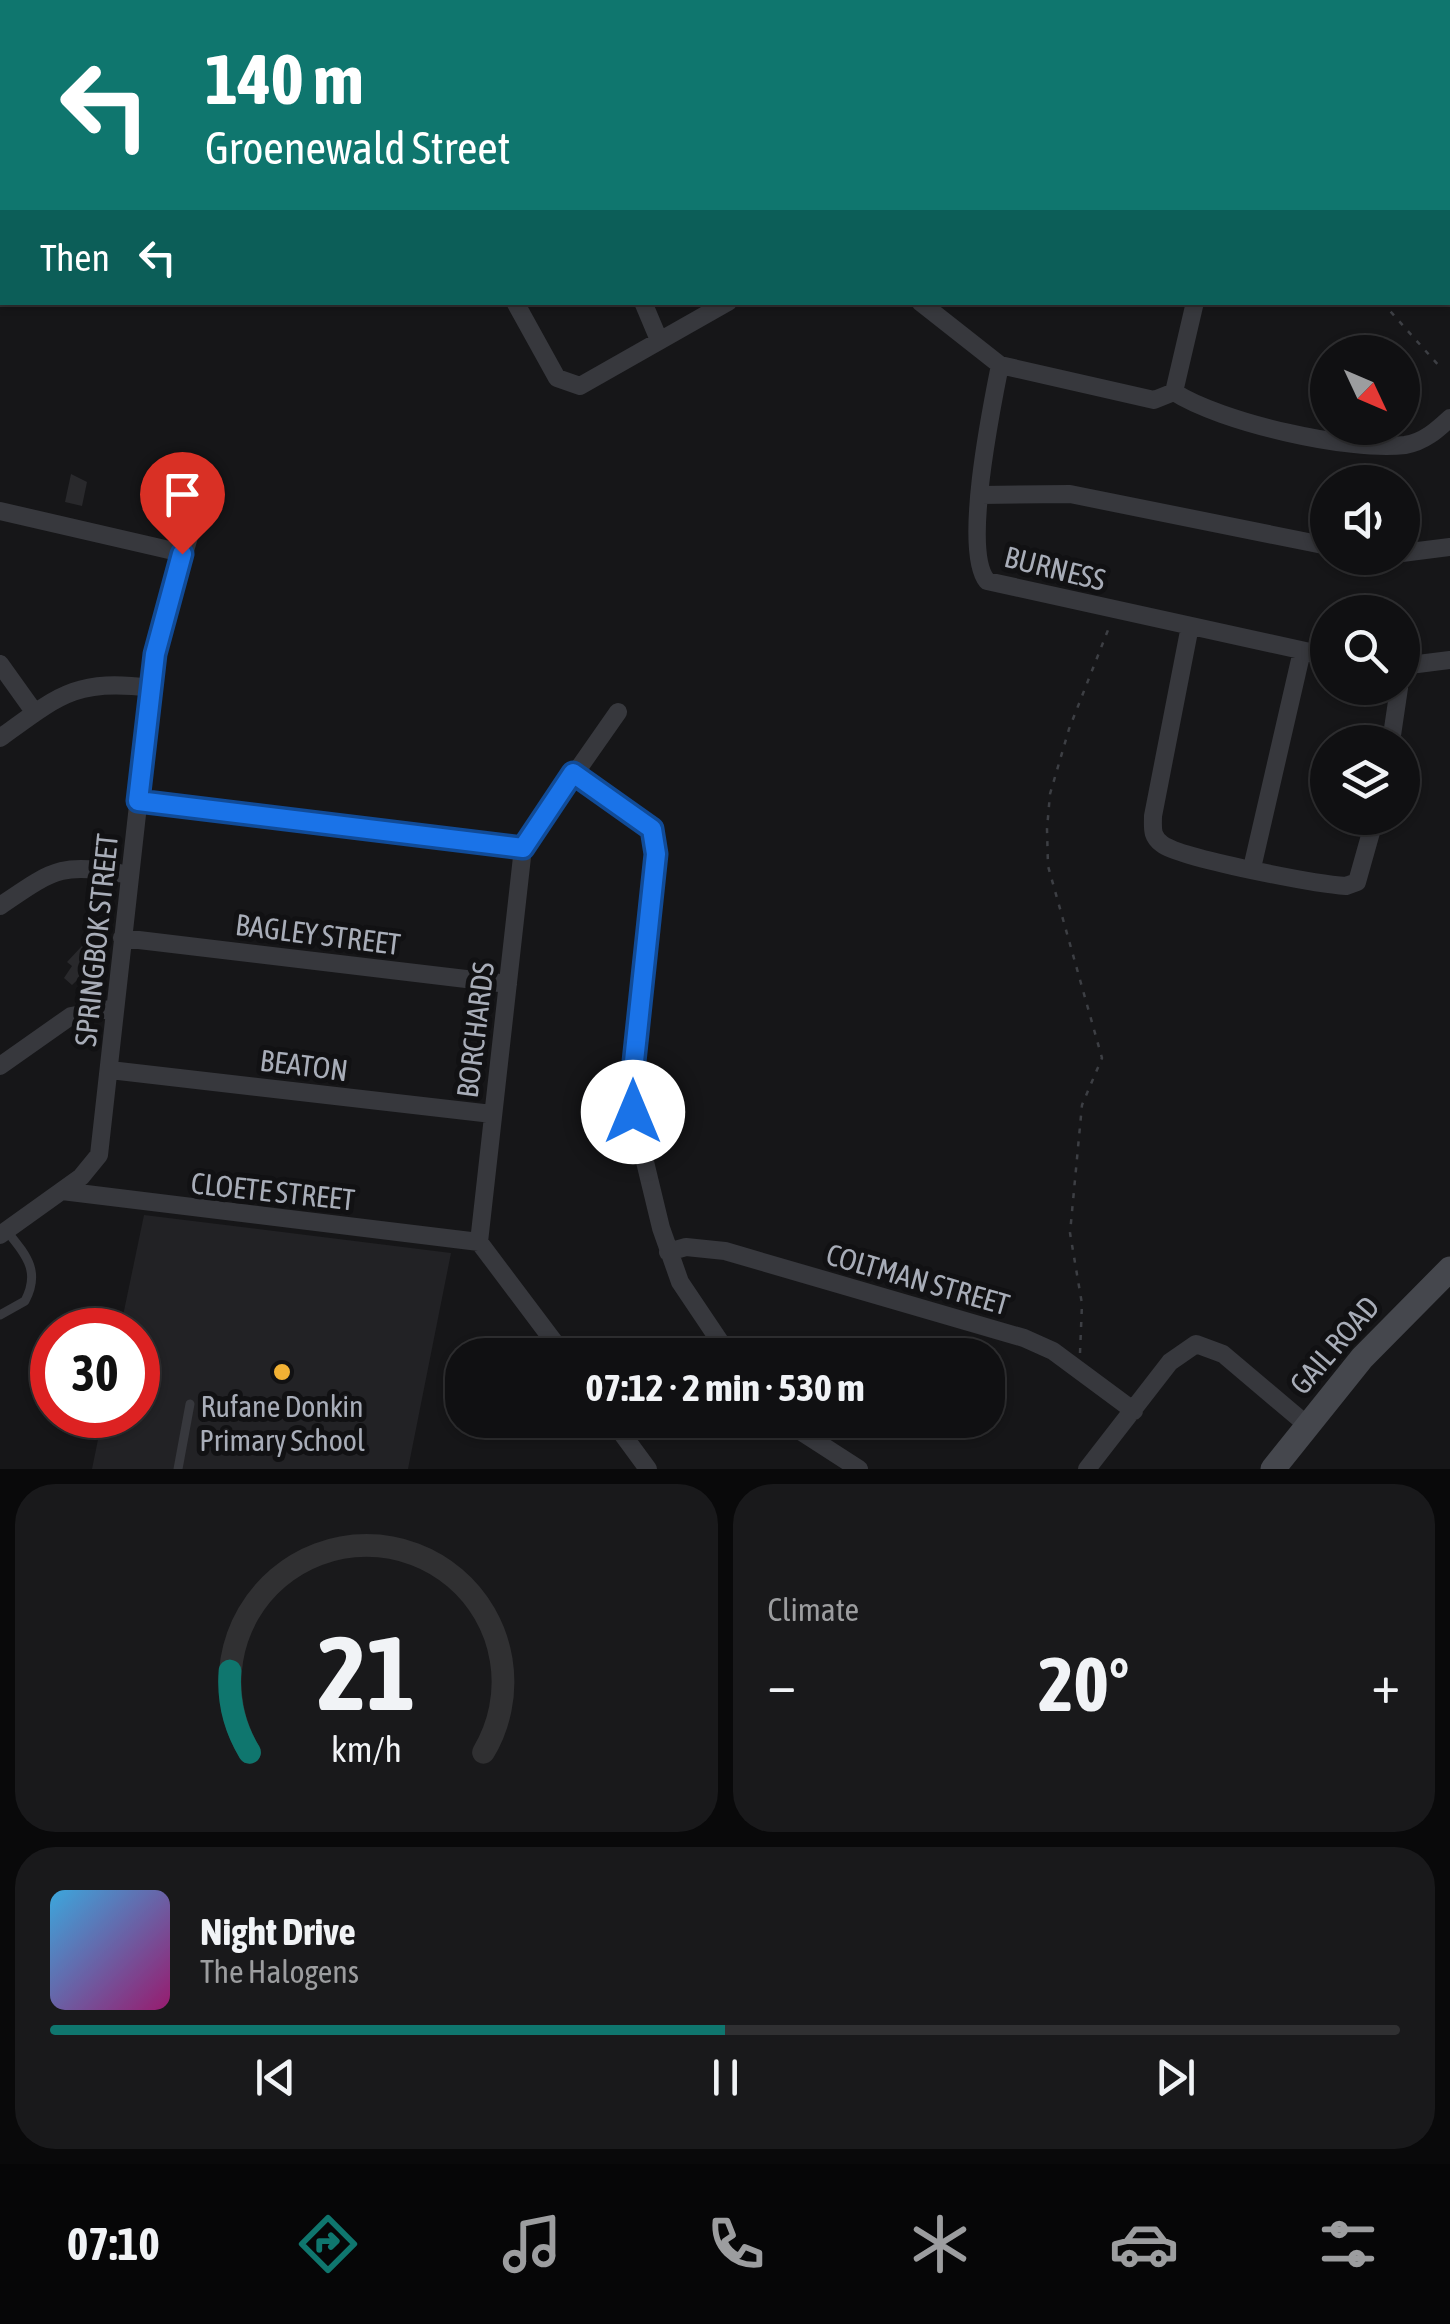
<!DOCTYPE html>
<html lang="en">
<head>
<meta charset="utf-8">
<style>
  :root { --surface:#101012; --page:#19191b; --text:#f1f3f6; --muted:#9c9d9f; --line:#303032; --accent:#0f766e }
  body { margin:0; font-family:"Asap Condensed",sans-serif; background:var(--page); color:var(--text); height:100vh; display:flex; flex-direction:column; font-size:38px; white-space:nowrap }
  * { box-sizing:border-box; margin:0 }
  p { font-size:32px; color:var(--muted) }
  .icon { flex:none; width:55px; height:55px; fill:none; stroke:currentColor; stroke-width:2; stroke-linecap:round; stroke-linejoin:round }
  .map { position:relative; height:1469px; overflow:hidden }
  .side { display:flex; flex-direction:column; gap:15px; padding:15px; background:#09090a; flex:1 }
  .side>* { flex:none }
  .hud { position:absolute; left:0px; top:0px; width:1450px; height:305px; box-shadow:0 2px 8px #0004,0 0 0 2px var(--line); background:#0f766e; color:#fff; overflow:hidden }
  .needle { width:65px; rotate:134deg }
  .buttons { position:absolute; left:1310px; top:335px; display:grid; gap:20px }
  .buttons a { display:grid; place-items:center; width:110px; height:110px; border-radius:50%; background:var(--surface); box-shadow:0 2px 8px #0004,0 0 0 2px var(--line); font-size:50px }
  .speed { position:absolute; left:30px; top:1308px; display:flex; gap:20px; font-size:50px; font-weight:700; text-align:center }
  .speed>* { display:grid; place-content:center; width:130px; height:130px; border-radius:50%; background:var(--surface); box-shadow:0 2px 8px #0004,0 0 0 2px var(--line); line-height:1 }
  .speed .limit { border:15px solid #d22; background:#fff; color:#111 }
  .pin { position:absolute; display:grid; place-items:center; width:85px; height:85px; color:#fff; margin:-102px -42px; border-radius:50% 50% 50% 0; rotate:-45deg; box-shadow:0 0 10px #0007 }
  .pin .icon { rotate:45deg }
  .me { position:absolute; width:110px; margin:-55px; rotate:0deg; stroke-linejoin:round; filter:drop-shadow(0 0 8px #0008) }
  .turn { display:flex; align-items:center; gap:35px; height:210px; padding:0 40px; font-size:45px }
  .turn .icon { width:130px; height:130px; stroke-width:2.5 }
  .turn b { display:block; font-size:70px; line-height:85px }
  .then { display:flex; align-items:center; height:95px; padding:0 40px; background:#0003; gap:20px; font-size:38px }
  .big { font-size:75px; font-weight:700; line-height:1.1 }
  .side .card { flex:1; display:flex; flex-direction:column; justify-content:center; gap:15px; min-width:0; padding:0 35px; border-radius:40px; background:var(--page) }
  .side .dial { align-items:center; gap:0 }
  .dial svg { height:260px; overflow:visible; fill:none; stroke:var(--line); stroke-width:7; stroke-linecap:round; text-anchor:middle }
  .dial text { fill:var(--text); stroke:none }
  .song { display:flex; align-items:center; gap:30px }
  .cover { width:120px; height:120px; border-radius:15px; background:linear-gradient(135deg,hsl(200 70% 55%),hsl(320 70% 35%)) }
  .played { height:10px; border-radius:5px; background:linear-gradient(90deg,var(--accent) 50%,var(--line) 50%) }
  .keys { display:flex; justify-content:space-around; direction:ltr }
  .heat { display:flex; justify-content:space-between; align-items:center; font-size:55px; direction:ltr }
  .side .tiles { flex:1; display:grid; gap:15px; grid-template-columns:1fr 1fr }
  .card:last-child { grid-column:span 2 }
  .trip { position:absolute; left:445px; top:1338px; width:560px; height:100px; border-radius:40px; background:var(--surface); box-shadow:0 2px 8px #0004,0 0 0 2px var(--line); font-weight:700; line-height:100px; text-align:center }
  .menu { display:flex; height:160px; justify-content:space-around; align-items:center; background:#060607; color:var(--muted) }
  .menu .icon { width:70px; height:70px }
  .menu .on { color:var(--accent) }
  .menu b { font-size:45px; color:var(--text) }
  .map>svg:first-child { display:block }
  .built { fill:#222225 }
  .building { fill:#29292c }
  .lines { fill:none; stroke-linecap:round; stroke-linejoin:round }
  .path { stroke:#3d3f44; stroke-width:2.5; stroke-dasharray:5 8; stroke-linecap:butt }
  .lane { stroke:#37383d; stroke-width:9 }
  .street { stroke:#37383d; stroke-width:18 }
  .secondary { stroke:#45474d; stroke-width:25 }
  .route-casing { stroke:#114b97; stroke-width:25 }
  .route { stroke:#1a73e8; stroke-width:18 }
  .poi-dot { fill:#f2b134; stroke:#111113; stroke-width:4 }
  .labels { text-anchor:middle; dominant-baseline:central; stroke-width:10; stroke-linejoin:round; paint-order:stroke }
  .street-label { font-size:30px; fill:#a8adb8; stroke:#111113 }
  .poi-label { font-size:30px; fill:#a8adb8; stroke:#111113 }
</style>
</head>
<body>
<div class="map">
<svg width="1450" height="1469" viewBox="0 0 1450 1469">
  <rect width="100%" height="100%" fill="#161618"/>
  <path class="built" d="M144 1215 451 1253 408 1469H92L103 1415H138V1330H120Z"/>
  <path class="building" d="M71 474 87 482 82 506 65 502Z
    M82 946 98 960 72 985 64 978 72 966 67 962Z"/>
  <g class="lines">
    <path class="path" d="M1382 302 1440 367
      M1080 1353 1082 1304 1070 1233 1082 1105 1102 1058 1048 866 1047 829 1050 794 1069 729 1110 625"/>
    <path class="lane" d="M0 1315 25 1301C41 1271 26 1255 6 1230
      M178 1469 190 1404"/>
    <path class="street" d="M760 0 761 2
      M995 0 999 2
      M1279 0 1288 2
      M651 2 654 0
      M950 2 952 0
      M1448 59 1450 60
      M515 302 557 378 580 386 728 302
      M643 302 659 340
      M920 302 1000 365 1154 400 1174 392 1195 302
      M1000 365C992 405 962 551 987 581L1328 656
      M1174 392C1220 422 1350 452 1405 445 1424 442 1437 430 1450 418
      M981 495 1070 494 1328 546
      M0 511 182 553
      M1402 553 1450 547
      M1190 626 1153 816C1153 828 1151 836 1162 844 1182 859 1317 884 1346 886L1357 882 1375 818
      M0 664 35 713
      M1402 666 1450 660
      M0 738C58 696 76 678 150 688
      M1391 742 1399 688
      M573 773 652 829 656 842 636 1036 633 1112 661 1228 680 1282 729 1355
      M138 801 523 848
      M1252 868 1302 651
      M0 906C57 867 61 863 130 875
      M122 938 508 984
      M0 1066 71 1016 114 1008
      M110 1070 492 1114
      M62 1191 479 1242
      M0 1235 81 1177 99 1155 155 653 203 489
      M668 1252 686 1247 725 1251 1024 1338 1053 1351 1134 1411
      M564 1355 479 1242 523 848 618 712
      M612 1420 648 1469
      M783 1420 859 1469
      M1087 1469 1170 1362 1196 1344 1223 1354 1307 1425"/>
    <path class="secondary" d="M1273 1469 1362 1358 1450 1269"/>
  </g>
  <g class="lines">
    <defs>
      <path id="route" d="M182 554 155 654 138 801 523 848 573 773 652 829 656 854 631 1090 633 1112"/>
    </defs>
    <use href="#route" class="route-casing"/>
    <use href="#route" class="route"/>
  </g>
  <circle class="poi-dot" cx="282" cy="1372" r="10"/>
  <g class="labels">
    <g class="street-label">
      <text transform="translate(1055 568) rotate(14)">BURNESS</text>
      <text transform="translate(318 934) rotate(7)">BAGLEY STREET</text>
      <text transform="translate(96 940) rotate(-84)">SPRINGBOK STREET</text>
      <text transform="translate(475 1030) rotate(-83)">BORCHARDS</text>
      <text transform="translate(304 1065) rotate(7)">BEATON</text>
      <text transform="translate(273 1191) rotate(6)">CLOETE STREET</text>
      <text transform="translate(918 1279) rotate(16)">COLTMAN STREET</text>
      <text transform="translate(1334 1345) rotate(-49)">GAIL ROAD</text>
    </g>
    <g class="poi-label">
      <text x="282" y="1406">Rufane Donkin<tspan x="282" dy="34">Primary School</tspan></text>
    </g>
  </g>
</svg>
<div class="buttons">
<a><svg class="needle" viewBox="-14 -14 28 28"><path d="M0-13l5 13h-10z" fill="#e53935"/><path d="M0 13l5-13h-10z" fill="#9c9d9f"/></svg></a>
<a><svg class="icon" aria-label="sound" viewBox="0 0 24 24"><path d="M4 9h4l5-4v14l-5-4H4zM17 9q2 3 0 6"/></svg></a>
<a><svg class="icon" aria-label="search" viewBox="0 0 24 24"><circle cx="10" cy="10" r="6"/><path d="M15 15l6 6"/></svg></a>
<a><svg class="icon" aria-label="layers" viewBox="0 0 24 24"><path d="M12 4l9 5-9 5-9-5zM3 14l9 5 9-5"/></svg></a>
</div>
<div class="speed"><div class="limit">30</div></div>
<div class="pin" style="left:182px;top:554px;background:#d93025"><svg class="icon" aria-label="arrive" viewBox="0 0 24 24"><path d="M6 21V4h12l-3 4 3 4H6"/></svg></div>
<svg class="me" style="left:633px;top:1112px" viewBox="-20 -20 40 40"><circle r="19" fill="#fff"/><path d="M0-13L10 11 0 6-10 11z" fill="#1a73e8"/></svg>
<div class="trip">07:12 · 2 min · 530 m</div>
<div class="hud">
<div class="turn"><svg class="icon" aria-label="left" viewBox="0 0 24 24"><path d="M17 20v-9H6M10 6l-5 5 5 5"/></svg><div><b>140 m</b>Groenewald Street</div></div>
<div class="then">Then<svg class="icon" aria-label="left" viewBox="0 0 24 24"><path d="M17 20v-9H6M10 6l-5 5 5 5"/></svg></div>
</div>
</div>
<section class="side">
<div class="tiles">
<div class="card dial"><svg viewBox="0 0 100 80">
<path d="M14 69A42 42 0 1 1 86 69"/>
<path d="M14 69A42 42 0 0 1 8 44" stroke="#0f766e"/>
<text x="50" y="56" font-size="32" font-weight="700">21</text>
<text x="50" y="72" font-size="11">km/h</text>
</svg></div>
<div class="card"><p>Climate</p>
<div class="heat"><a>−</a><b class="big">20°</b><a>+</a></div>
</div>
<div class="card">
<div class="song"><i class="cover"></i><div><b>Night Drive</b><p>The Halogens</p></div></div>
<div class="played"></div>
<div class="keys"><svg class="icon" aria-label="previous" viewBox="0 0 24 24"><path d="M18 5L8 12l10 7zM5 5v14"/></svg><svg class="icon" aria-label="pause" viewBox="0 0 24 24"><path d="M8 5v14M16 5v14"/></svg><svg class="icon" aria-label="next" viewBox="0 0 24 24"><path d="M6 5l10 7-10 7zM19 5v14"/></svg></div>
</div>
</div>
</section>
<nav class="menu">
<b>07:10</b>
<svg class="icon on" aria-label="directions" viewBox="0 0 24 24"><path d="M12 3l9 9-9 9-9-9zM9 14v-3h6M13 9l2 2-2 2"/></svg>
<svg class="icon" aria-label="music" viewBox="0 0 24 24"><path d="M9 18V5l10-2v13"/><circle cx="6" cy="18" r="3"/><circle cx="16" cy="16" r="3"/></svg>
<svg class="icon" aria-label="phone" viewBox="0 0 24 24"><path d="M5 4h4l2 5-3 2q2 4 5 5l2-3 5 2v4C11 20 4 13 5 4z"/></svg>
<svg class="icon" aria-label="climate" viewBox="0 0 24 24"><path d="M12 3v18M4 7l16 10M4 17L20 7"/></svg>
<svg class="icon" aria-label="car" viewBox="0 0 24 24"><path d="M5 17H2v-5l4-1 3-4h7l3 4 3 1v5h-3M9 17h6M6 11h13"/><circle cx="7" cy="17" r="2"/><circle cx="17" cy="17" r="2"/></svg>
<svg class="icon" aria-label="filters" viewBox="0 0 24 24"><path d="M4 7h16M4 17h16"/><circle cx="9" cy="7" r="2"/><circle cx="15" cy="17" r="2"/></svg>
</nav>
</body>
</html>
